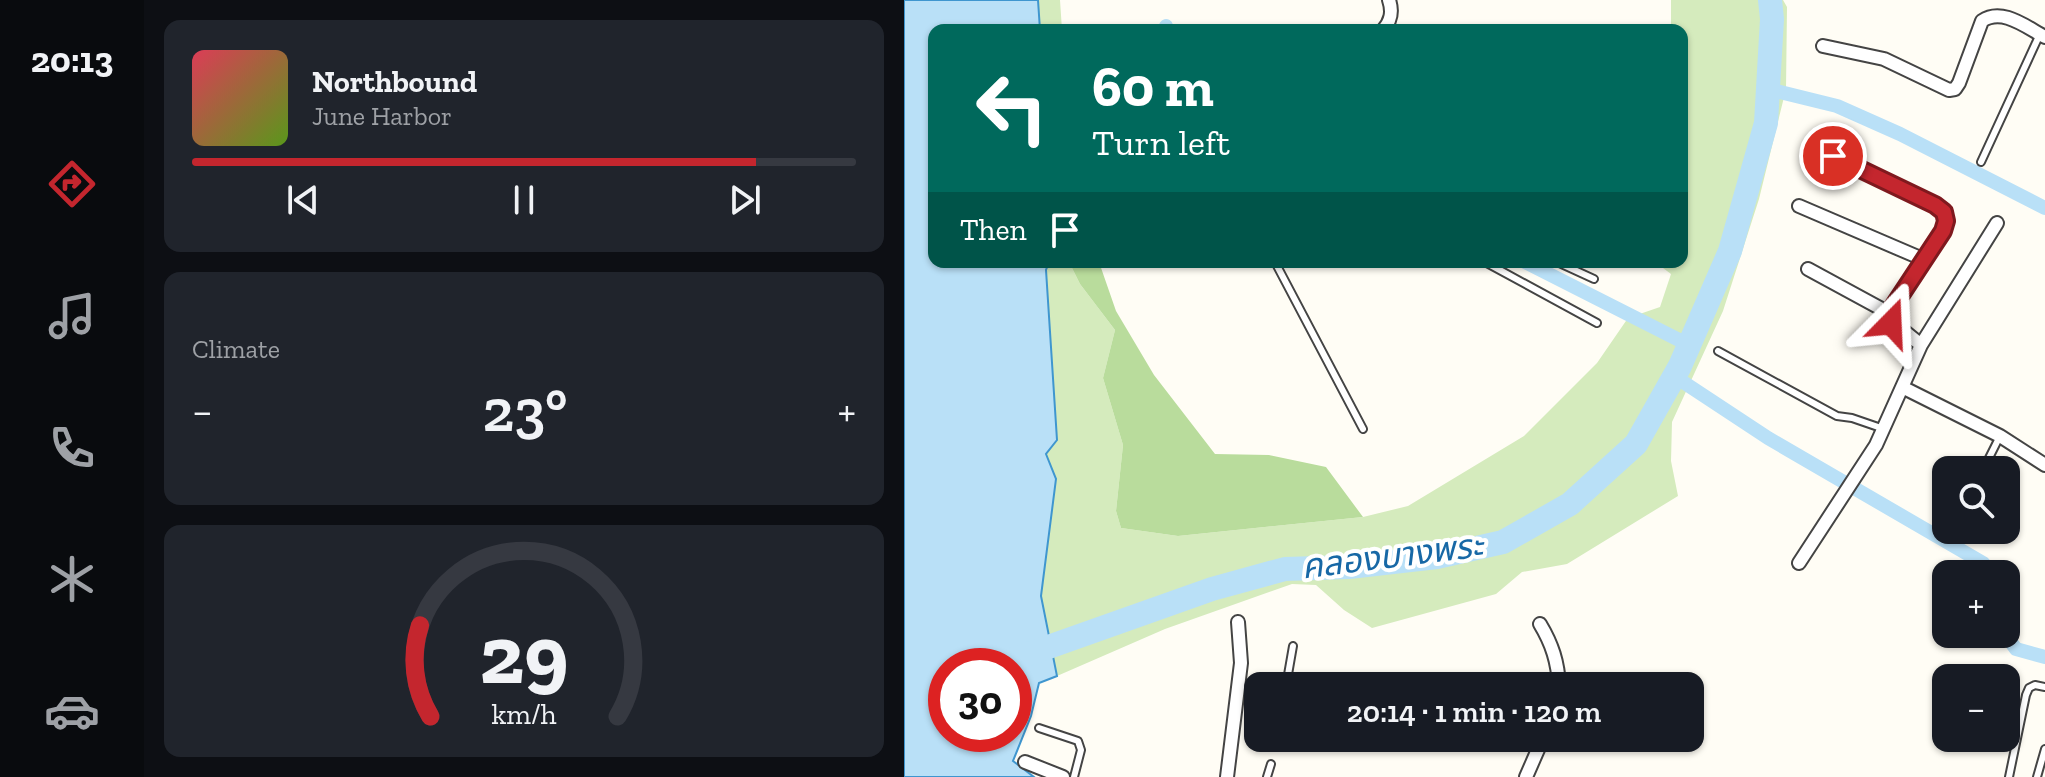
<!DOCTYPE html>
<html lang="en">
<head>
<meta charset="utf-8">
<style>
  :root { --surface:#171b24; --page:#20242c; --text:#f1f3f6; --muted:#9ea1a6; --line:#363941; --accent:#c4262e }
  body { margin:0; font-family:"Zilla Slab","Noto Sans Thai",serif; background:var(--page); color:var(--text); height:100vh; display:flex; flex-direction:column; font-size:30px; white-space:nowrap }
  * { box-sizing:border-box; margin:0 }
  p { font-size:26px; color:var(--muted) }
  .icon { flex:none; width:44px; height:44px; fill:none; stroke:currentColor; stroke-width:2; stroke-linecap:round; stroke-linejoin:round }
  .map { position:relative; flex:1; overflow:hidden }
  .details { display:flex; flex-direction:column; gap:20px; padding:20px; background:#0d0f14; width:760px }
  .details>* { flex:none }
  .banner { position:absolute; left:24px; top:24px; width:760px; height:244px; border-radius:16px; box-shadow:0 2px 6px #0004; background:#00695c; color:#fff; overflow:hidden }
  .fabs { position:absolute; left:1028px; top:456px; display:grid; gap:16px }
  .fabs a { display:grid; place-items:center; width:88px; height:88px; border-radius:16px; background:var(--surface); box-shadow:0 2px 6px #0004; font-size:40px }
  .speed { position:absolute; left:24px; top:648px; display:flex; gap:16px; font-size:40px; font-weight:700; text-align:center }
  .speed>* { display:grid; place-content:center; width:104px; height:104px; border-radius:50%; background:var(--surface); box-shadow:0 2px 6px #0004; line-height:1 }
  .speed .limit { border:12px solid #d22; background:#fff; color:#111 }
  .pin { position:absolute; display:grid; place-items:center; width:68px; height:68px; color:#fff; margin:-34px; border:4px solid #fff; border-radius:50%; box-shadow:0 2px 8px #0007 }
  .me { position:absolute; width:88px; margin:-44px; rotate:21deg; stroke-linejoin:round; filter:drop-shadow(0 0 6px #0008) }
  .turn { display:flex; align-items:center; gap:28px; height:168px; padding:0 32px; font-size:36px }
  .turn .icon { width:104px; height:104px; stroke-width:2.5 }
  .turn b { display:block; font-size:56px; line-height:68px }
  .then { display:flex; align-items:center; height:76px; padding:0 32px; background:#0003; gap:16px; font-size:30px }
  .big { font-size:60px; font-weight:600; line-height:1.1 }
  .details .tile { flex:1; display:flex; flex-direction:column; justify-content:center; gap:12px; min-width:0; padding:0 28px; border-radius:16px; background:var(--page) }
  .details .dial { align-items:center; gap:0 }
  .dial svg { height:208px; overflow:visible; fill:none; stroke:var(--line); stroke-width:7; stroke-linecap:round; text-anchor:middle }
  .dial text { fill:var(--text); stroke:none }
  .song { display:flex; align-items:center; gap:24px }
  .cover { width:96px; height:96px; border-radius:12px; background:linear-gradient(135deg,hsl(350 70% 55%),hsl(90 70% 35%)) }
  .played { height:8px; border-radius:4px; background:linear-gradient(90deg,var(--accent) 85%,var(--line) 85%) }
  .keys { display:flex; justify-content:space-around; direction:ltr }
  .heat { display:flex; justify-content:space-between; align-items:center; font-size:44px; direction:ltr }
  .trip { position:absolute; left:340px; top:672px; width:460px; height:80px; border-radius:16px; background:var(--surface); box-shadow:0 2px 6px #0004; font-weight:600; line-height:80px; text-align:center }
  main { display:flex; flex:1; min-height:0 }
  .dock { display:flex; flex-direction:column; width:144px; justify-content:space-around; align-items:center; background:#090b0e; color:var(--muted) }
  .dock .icon { width:56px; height:56px }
  .dock .active { color:var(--accent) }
  .dock b { font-size:36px; color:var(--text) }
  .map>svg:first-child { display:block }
  .green { fill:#d5ebbd }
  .forest { fill:#b9dc9c }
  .water { fill:#b9e0f7; stroke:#3f96cf; stroke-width:2; fill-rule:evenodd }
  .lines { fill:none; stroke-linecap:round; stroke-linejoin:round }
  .canal { stroke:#b9e0f7; stroke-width:14 }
  .river { stroke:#b9e0f7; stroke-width:24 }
  .service-casing { stroke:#444; stroke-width:10 }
  .minor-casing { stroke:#444; stroke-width:16 }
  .service { stroke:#fff; stroke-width:6 }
  .minor { stroke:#fff; stroke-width:12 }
  .route-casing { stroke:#7f191e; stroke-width:20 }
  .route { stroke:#c4262e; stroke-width:14 }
  .labels { text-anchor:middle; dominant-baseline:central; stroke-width:8; stroke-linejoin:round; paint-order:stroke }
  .water-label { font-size:34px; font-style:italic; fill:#1768a6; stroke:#fff }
</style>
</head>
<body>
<main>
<nav class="dock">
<b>20:13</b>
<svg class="icon active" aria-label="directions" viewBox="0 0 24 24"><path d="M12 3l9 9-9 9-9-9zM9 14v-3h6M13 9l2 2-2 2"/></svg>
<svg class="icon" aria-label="music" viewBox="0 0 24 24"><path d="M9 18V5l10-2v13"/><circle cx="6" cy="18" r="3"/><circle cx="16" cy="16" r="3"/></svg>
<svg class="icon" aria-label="phone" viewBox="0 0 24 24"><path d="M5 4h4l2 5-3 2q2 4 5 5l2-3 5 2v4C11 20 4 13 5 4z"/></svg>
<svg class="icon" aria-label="climate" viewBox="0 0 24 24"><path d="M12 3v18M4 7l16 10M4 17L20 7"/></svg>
<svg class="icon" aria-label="car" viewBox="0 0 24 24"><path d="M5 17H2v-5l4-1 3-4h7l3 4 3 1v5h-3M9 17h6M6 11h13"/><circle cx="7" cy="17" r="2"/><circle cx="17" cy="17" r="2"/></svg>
</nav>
<section class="details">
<div class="tile">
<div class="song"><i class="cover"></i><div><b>Northbound</b><p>June Harbor</p></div></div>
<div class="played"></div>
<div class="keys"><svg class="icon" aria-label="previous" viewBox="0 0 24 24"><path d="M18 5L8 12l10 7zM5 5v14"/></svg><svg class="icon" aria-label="pause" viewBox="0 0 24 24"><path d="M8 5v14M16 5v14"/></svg><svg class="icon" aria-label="next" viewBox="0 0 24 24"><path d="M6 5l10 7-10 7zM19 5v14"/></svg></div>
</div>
<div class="tile"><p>Climate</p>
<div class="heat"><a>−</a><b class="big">23°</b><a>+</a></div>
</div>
<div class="tile dial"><svg viewBox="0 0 100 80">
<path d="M14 69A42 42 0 1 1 86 69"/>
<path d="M14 69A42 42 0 0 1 10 34" stroke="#c4262e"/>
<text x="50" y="56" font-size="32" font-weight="700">29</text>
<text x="50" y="72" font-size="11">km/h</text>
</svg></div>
</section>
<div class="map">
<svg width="1141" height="777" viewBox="0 0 1141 777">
  <rect width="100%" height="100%" fill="#fffdf5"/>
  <path class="green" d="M134 0H156L158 30H136Z
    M767 0H879L883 7 882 89 855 199 819 311 768 422 767 461 774 496 663 564 618 572 592 594 468 628 440 610 412 585 388 584 261 629 153 676 137 596 152 480 142 454V270L145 262H165L176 284 211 330 199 378 219 445 212 511 217 528 274 536 459 517 504 506 620 436 693 363 724 318 756 307 767 274 751 262H778V30H767Z"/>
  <path class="forest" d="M165 262H195L212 311 250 375 311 454 365 455 422 467 459 517 274 536 217 528 212 511 219 445 199 378 211 330 176 284Z"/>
  <path class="water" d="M0 0H134L136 30H30V262H145L142 270 153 440 142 454 152 479 137 596 153 676 135 683 127 716 109 761 130 777H0ZM42 666H110V734H42Z"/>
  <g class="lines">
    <path class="canal" d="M262 26 263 30
      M864 89 933 106 996 134 1141 208
      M621 262 785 345
      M770 376 864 438 1079 563 1089 574
      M1101 634 1112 649 1141 657"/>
    <path class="river" d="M91 666 308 589 381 569 445 567 533 557 599 542 666 504 732 444 776 366 826 251 862 123 868 19 866 0"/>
    <defs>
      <path id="service" d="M1077 162 1136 34
        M371 262 459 429
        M581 262 693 323
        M653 262 690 279
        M814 351 933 416 948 418 980 429
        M1079 470 1096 436
        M382 686 389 646
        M135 728 174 741 177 750 170 777
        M363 777 367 764
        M1105 777 1122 695 1125 688 1131 685 1141 687
        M1133 777 1141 749"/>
      <path id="minor" d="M479 30C487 21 489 12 485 0
        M919 46 980 59 1045 90 1051 89 1055 83 1078 21C1098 7 1122 27 1141 37
        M929 156 1031 205 1040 212 1042 221 1039 231 993 300 984 318 1017 345
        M895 206 1021 260
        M904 269 985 313
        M1000 388 1096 436 1141 465
        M895 563 972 445 1017 345 1093 223
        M636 624C648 644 654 662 655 686
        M121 762 159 777
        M323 777 337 663 334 622
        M622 777 639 738"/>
    </defs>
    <use href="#service" class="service-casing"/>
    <use href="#minor" class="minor-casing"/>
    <use href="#service" class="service"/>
    <use href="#minor" class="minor"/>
  </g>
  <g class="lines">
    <defs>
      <path id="route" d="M929 156 1031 205 1040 212 1042 221 1039 231 985 313 984 318 987 323"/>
    </defs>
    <use href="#route" class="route-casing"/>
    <use href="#route" class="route"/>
  </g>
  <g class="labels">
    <g class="water-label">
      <text transform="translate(488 556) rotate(-7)">คลองบางพระ</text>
    </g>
  </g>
</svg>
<div class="fabs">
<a><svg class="icon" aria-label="search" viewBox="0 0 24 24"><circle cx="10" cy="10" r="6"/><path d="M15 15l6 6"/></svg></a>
<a>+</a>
<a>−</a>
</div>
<div class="speed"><div class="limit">30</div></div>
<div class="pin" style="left:929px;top:156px;background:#d93025"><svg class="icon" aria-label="arrive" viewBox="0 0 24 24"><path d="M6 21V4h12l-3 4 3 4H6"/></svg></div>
<svg class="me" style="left:987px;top:323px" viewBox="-20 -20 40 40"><path d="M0-17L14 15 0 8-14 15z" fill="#c4262e" stroke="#fff" stroke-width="4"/></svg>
<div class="trip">20:14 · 1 min · 120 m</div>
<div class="banner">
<div class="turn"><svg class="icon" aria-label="left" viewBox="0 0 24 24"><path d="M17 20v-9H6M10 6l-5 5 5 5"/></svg><div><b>60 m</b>Turn left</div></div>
<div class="then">Then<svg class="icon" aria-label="arrive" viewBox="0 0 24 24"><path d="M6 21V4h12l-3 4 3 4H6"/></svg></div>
</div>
</div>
</main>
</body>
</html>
